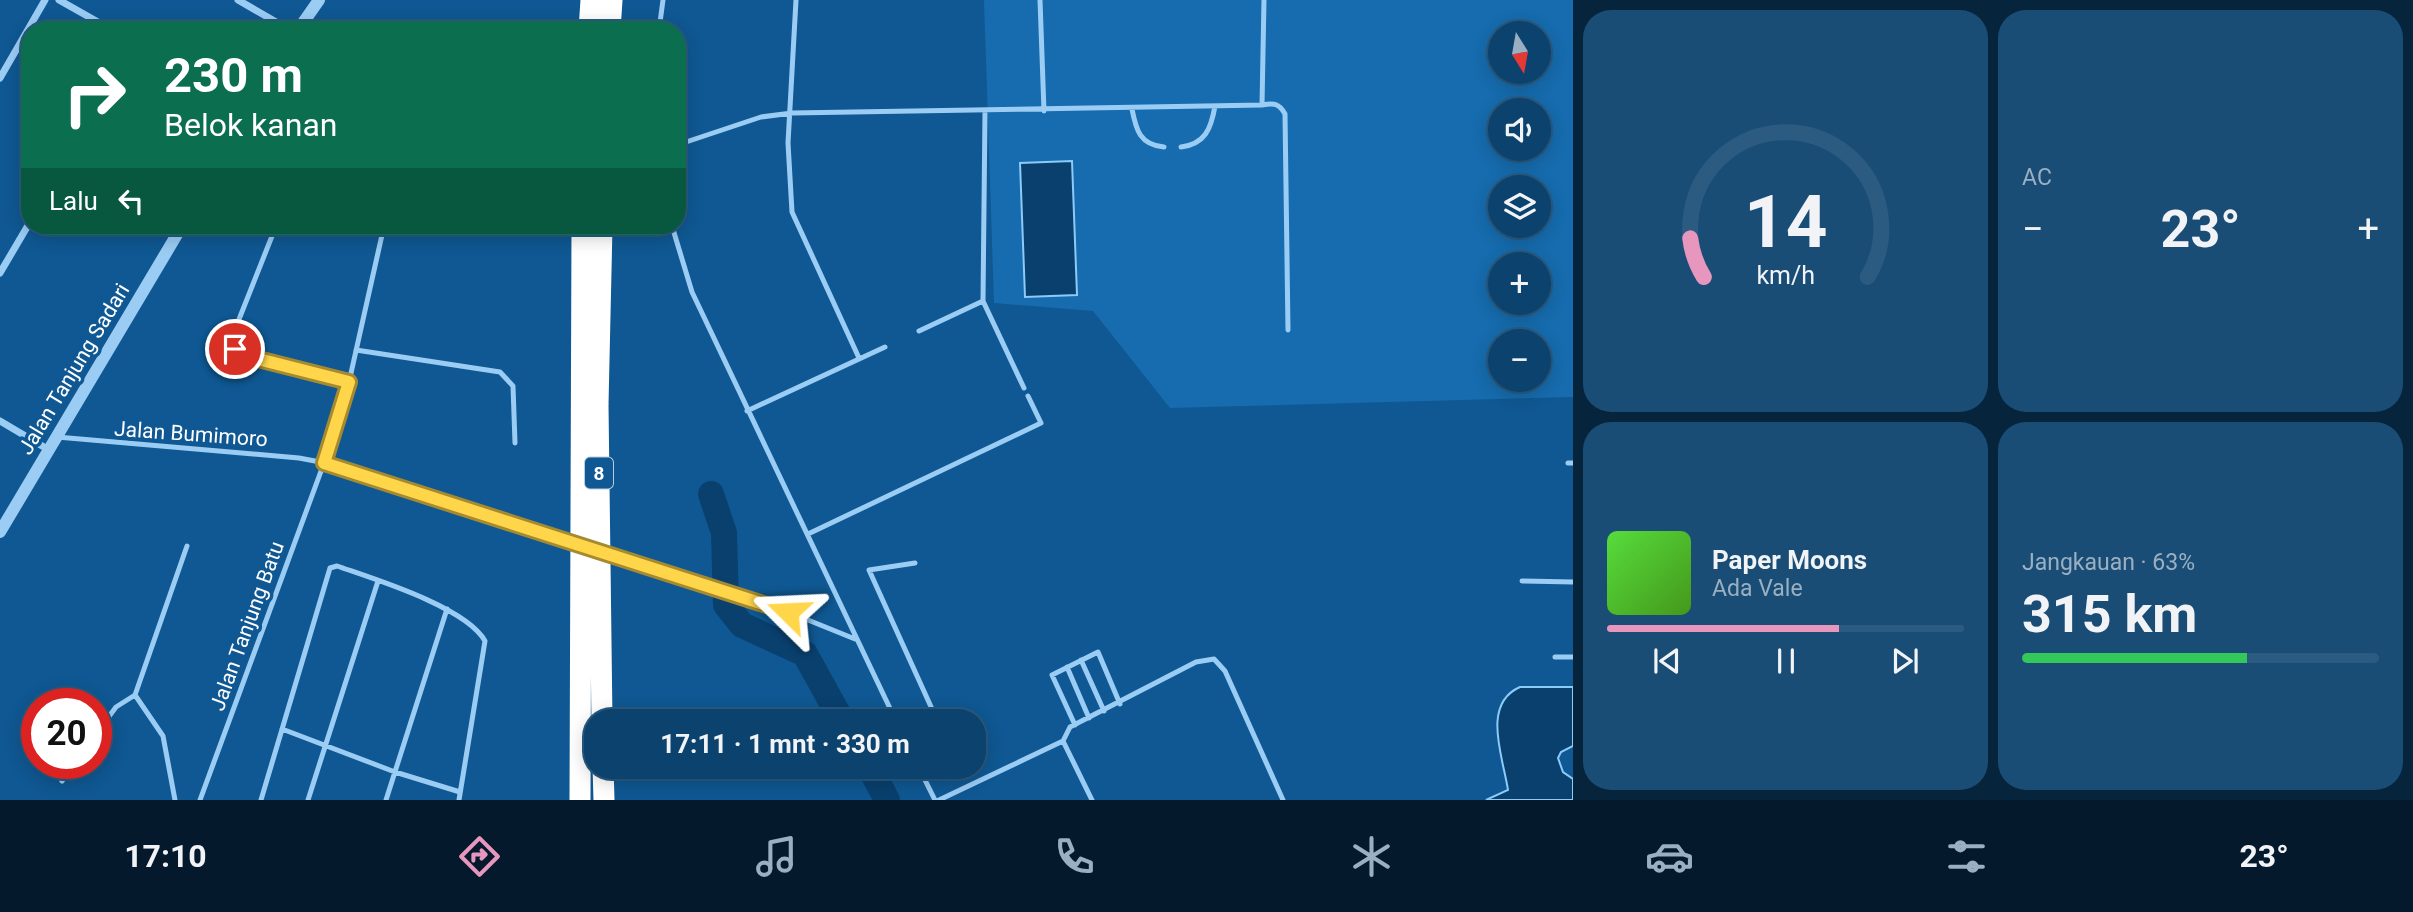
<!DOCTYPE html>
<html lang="id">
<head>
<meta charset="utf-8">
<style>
  :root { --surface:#0b426e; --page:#194d76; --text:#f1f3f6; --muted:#9ab0c2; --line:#2b5b81; --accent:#e797bd }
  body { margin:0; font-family:Roboto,sans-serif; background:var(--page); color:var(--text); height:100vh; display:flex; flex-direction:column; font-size:26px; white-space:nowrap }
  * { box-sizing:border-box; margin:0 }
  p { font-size:23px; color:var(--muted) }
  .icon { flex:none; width:38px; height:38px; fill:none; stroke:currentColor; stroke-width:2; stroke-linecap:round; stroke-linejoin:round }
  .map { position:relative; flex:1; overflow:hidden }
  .side { display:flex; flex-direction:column; gap:10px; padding:10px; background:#06243c; width:840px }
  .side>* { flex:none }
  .guide { position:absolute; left:21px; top:21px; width:665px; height:214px; border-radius:28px; box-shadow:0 4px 18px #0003,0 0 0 2px var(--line); background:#0b6e4f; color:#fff; overflow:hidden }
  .needle { width:46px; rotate:169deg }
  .fabs { position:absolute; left:1488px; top:21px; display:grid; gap:14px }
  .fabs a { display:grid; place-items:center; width:63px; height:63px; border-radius:50%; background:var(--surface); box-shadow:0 4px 18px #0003,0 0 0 2px var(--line); font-size:35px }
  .speed { position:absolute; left:21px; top:688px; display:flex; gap:14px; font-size:35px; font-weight:700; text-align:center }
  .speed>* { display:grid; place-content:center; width:91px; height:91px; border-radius:50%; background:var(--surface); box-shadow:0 4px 18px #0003,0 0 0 2px var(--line); line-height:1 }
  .speed .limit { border:10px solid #d22; background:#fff; color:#111 }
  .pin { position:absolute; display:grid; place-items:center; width:60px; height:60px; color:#fff; margin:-30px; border:4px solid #fff; border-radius:50%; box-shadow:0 2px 7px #0007 }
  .me { position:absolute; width:77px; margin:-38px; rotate:291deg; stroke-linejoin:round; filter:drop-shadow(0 0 5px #0008) }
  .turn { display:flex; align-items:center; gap:24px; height:147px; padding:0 28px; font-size:32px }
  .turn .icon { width:91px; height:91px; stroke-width:2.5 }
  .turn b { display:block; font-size:49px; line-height:60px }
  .then { display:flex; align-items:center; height:66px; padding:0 28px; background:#0003; gap:14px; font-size:26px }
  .big { font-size:52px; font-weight:700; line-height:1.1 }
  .side .widget { flex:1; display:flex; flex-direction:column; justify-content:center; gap:10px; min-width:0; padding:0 24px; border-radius:28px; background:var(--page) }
  .side .dial { align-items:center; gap:0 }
  .dial svg { height:182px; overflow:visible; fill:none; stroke:var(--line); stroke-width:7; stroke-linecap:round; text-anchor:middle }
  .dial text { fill:var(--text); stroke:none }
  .song { display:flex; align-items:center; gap:21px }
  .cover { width:84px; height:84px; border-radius:10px; background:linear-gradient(135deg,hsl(110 70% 55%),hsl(100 70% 35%)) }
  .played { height:7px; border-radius:4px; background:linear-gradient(90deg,var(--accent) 65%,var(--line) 65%) }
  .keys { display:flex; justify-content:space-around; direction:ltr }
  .heat { display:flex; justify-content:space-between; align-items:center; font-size:38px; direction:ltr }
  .charge { height:10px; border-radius:5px; background:linear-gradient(90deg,#34c759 63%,var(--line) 0) }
  .side .tiles { flex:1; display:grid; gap:10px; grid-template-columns:repeat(2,1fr) }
  .trip { position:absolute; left:584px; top:709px; width:402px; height:70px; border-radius:28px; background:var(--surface); box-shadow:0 4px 18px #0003,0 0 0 2px var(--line); font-weight:700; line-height:70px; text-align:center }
  .dock { display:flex; height:112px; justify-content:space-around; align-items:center; background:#041a2c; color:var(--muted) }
  .dock .icon { width:49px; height:49px }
  .dock .current { color:var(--accent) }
  .dock b { font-size:32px; color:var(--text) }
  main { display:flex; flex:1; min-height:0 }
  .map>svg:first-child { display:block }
  .park { fill:#166cae; fill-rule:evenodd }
  .water { fill:#09406e; stroke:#8ccaf8; stroke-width:2 }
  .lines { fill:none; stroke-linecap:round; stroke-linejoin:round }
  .river { stroke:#09406e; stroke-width:26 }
  .service { stroke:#9bcdf4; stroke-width:5 }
  .minor { stroke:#9bcdf4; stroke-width:7 }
  .tertiary { stroke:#9bcdf4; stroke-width:12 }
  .motorway { stroke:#fff; stroke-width:21 }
  .service-bridge { stroke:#9bcdf4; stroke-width:5 }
  .route-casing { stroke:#a68a30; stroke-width:18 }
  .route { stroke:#ffd54a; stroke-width:12 }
  .labels { text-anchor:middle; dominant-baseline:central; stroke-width:7; stroke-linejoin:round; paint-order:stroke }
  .shield { fill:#0f5893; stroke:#b7cddf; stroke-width:2 }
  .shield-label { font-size:19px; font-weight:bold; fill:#fff }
  .street-label { font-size:21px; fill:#fff; stroke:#0f5893 }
</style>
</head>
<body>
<main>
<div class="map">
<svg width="1573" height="800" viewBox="0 0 1573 800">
  <rect width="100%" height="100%" fill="#0f5893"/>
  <path class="park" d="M984 0H1573V397L1170 408 1093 311 994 303ZM1500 33H1538V72H1500ZM1500 110H1538V149H1500ZM1500 187H1538V226H1500ZM1500 264H1538V303H1500ZM1500 341H1538V380H1500Z"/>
  <path class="water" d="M1072 161 1077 295 1025 297 1020 163Z
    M1520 687H1573V746L1561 752 1558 758 1563 772 1573 779V800H1486L1508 790C1503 757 1481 704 1520 687Z"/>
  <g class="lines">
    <path class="river" d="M711 494 724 533 726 605 742 625 805 654 842 721
      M869 766 887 800"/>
    <path class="service" d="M796 0 788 143 792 212 859 358
      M1040 0 1044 111
      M659 30 663 0
      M1262 105C1274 103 1279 103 1285 114L1288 330
      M1132 109C1136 130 1140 145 1164 147
      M677 145 761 117 792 113 1262 105 1264 0
      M1181 147C1205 144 1211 129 1215 106
      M276 226 232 337 238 354 349 382
      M672 226 692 292 896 721
      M983 301 1024 388
      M919 331 983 301 985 112
      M356 350 500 372 513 386 515 443
      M747 411 885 347
      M57 437 299 458 336 465 403 488
      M1568 463H1573
      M808 534 1041 423 1028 396
      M915 563 869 570 932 709 923 721
      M1522 581 1573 582
      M766 603 855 639
      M1555 657H1573
      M1081 660 1104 711
      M1067 667 1089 718
      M1075 725 1052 675 1098 652 1120 704
      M282 729 395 772 460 792
      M96 734 116 707 135 695
      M1063 741 1092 800
      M918 766 935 800
      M62 781 75 763
      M175 800 163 736 135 695 187 546
      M200 800 324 463 349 382 384 226
      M261 800 330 568 337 566C374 579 466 607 485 641L459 800
      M308 800 378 581
      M386 800 447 609
      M939 800 1063 741 1070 727 1196 662 1214 659 1225 671 1283 800"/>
    <path class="minor" d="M59 0 112 30
      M238 0 290 30
      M0 78 45 0
      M0 273 30 222
      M0 421 49 450"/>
    <path class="tertiary" d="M298 30 319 0
      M0 532 182 226"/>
    <path class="motorway" d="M589 30 591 0
      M610 30 612 0
      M602 226 598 405 602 721
      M603 766 604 800
      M580 800 582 226"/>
    <path class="service-bridge" d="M403 488 766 603"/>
  </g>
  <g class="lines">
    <defs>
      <path id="route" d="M235 349 238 354 349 382 324 463 788 612"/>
    </defs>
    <use href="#route" class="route-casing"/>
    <use href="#route" class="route"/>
  </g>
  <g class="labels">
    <rect class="shield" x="585" y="457.5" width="28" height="31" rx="5"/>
    <g class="shield-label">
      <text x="599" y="473">8</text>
    </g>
    <g class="street-label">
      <text transform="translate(74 369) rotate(-59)">Jalan Tanjung Sadari</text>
      <text transform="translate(191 434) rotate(4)">Jalan Bumimoro</text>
      <text transform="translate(247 626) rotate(-70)">Jalan Tanjung Batu</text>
    </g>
  </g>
</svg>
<div class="fabs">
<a><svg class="needle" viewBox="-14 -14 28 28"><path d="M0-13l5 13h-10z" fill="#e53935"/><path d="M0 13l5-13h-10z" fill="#9ab0c2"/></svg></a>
<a><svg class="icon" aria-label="sound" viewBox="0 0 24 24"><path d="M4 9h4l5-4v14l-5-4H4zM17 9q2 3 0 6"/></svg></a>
<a><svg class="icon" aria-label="layers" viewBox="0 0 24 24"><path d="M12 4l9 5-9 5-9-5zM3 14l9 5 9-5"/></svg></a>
<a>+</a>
<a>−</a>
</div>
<div class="speed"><div class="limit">20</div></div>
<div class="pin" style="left:235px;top:349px;background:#d93025"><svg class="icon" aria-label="arrive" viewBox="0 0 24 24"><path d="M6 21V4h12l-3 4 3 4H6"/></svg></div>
<svg class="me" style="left:788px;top:612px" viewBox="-20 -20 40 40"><path d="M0-17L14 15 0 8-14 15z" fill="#ffd54a" stroke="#fff" stroke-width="4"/></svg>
<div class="trip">17:11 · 1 mnt · 330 m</div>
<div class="guide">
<div class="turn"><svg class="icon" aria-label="right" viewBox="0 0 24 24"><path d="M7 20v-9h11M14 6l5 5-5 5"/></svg><div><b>230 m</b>Belok kanan</div></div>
<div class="then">Lalu<svg class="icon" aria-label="left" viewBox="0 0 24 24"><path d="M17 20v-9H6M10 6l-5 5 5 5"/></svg></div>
</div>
</div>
<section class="side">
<div class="tiles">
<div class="widget dial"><svg viewBox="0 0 100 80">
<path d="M14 69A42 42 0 1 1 86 69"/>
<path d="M14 69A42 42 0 0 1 8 52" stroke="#e797bd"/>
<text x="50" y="56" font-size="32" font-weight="700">14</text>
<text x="50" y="72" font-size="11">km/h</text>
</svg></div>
<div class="widget"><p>AC</p>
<div class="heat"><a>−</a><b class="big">23°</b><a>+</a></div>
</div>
<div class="widget">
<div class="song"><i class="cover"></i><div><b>Paper Moons</b><p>Ada Vale</p></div></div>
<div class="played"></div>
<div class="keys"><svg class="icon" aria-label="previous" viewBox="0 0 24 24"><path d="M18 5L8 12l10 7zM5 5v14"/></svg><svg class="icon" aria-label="pause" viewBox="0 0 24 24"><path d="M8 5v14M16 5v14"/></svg><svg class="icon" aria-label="next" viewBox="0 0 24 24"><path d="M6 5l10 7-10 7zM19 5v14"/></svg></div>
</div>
<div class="widget"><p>Jangkauan · 63%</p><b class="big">315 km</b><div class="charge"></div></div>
</div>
</section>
</main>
<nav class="dock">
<b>17:10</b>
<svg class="icon current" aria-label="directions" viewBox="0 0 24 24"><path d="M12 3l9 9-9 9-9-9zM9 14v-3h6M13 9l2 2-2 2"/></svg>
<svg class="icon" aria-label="music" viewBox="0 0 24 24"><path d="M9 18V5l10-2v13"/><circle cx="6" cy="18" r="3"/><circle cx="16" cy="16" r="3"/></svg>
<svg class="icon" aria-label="phone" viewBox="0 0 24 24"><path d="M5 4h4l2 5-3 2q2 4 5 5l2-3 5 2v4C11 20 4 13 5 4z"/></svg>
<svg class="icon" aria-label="climate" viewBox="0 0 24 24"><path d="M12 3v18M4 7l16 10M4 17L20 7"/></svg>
<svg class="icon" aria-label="car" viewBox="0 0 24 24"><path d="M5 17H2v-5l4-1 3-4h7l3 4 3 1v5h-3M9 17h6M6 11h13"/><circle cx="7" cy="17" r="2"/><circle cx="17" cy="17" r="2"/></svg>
<svg class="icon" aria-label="filters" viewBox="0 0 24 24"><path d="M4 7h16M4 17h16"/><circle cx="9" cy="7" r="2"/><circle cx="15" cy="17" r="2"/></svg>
<b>23°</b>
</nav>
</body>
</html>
